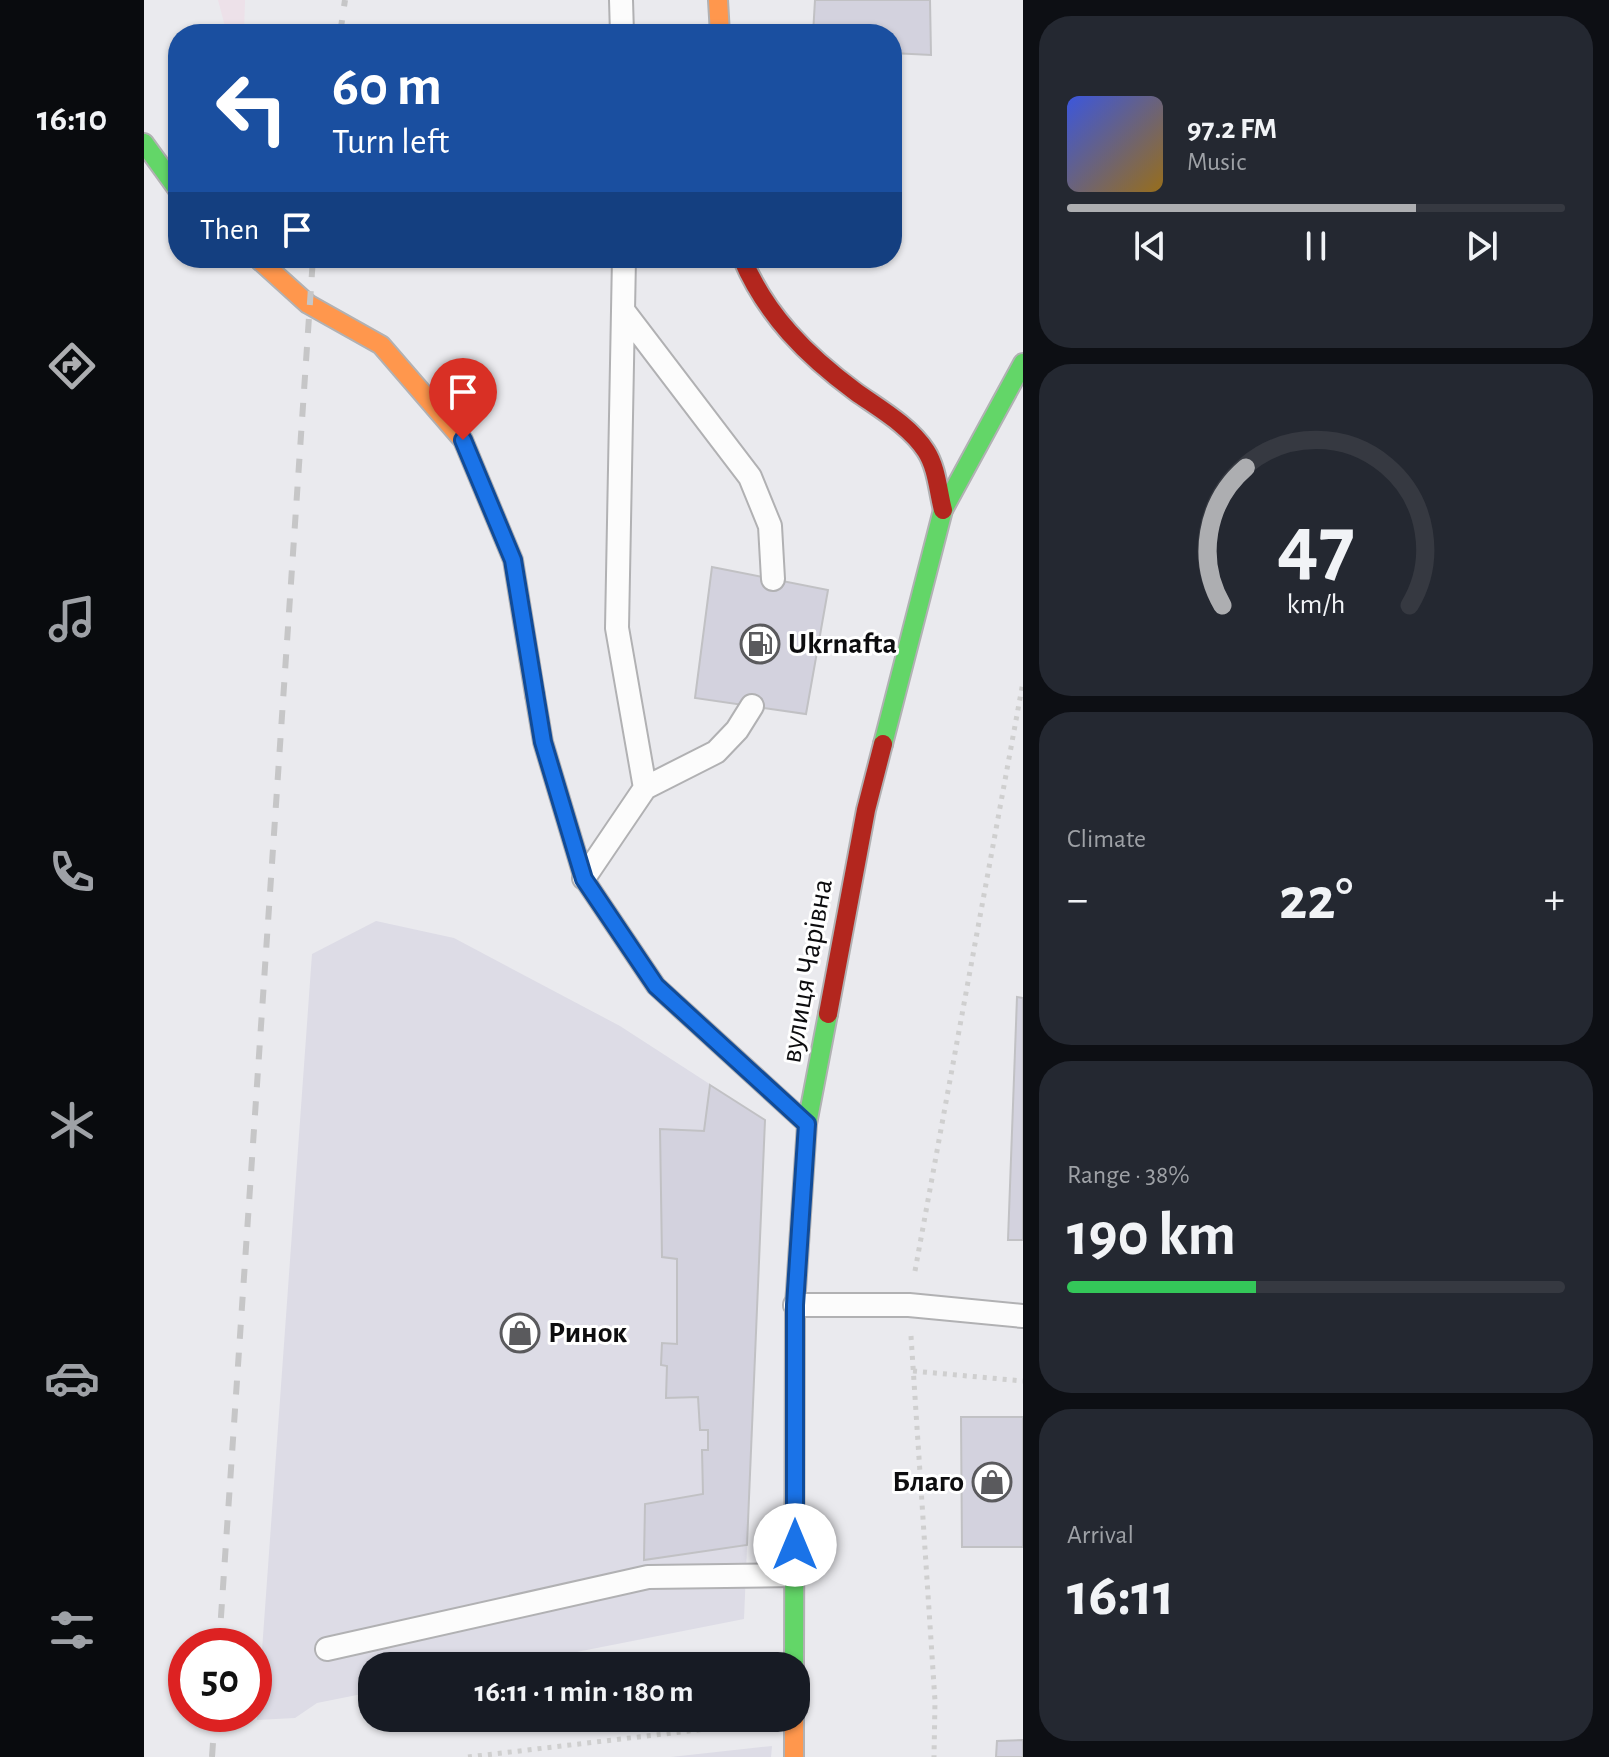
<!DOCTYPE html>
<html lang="en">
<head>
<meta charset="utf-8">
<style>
  :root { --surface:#171b24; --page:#242831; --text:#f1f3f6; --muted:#9ea1a6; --line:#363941; --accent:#adaeb1 }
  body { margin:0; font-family:"Alegreya Sans",sans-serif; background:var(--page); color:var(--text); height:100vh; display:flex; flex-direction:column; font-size:30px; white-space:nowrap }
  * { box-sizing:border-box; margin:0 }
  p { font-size:26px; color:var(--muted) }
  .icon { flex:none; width:44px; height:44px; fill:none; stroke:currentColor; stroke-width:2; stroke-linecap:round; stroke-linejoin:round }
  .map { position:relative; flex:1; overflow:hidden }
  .drawer { display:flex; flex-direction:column; gap:16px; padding:16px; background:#0d0f14; width:586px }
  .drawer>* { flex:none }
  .top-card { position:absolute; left:24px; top:24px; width:734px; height:244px; border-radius:32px; box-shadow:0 2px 6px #0004; background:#1a4fa0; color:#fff; overflow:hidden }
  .speed { position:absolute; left:24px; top:1628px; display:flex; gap:16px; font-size:40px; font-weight:700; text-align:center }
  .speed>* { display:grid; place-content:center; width:104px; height:104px; border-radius:50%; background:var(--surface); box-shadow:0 2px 6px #0004; line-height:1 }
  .speed .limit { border:12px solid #d22; background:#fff; color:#111 }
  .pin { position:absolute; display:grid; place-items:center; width:68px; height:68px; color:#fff; margin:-82px -34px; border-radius:50% 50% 50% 0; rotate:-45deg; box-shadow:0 0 8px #0007 }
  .pin .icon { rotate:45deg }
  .me { position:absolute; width:88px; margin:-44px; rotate:0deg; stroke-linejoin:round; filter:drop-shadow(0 0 6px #0008) }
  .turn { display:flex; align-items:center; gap:28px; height:168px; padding:0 32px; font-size:36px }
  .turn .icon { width:104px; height:104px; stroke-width:2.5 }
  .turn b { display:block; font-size:56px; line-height:68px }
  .then { display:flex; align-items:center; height:76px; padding:0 32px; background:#0003; gap:16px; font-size:30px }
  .big { font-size:60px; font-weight:600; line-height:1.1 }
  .drawer .widget { flex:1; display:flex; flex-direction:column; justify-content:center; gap:12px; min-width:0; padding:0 28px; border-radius:32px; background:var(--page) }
  .drawer .dial { align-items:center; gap:0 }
  .dial svg { height:208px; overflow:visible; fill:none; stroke:var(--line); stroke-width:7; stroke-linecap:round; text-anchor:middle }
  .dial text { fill:var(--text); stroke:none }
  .song { display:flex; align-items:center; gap:24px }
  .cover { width:96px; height:96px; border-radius:12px; background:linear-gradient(135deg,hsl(230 70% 55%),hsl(40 70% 35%)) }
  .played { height:8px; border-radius:4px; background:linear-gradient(90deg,var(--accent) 70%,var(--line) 70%) }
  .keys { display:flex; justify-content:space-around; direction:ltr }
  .heat { display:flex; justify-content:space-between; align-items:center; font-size:44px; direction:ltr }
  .charge { height:12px; border-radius:6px; background:linear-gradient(90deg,#34c759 38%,var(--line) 0) }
  .trip { position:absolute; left:214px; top:1652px; width:452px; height:80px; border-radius:32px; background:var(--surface); box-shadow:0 2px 6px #0004; font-weight:600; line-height:80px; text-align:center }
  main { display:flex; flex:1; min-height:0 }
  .tab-bar { display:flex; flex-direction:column; width:144px; justify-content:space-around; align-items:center; background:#090b0e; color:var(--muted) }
  .tab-bar .icon { width:56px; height:56px }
  .tab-bar .selected { color:var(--accent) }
  .tab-bar b { font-size:36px; color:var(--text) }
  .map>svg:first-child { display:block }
  .built { fill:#dddce6 }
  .industrial { fill:#ede1e9 }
  .building { fill:#d3d2de; stroke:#c1c1c4; stroke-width:2 }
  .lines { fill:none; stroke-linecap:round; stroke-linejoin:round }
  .lane-casing { stroke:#b1b1b3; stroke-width:26 }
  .fast-casing { stroke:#b1b1b3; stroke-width:22 }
  .slow-casing { stroke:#b1b1b3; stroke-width:22 }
  .jam-casing { stroke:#b1b1b3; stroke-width:22 }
  .path { stroke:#cfcfcf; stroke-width:5; stroke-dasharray:4 6; stroke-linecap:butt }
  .lane { stroke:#fcfcfc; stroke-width:22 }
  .fast { stroke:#63d668; stroke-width:18 }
  .slow { stroke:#ff974d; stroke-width:18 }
  .jam { stroke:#b3261e; stroke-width:18 }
  .rail { stroke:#c6c6c7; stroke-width:6; stroke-dasharray:14 14; stroke-linecap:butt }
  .route-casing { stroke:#114b97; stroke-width:20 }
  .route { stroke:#1a73e8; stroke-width:14 }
  .labels { text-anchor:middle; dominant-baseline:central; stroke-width:6; stroke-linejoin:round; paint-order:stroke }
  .poi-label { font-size:30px; font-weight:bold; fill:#0d0d0f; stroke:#fff; text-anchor:start }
  .street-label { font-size:30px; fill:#0d0d0f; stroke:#fff }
</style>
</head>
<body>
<main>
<nav class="tab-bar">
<b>16:10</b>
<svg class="icon selected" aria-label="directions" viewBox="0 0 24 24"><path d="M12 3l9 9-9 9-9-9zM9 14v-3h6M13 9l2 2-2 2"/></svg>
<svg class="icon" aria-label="music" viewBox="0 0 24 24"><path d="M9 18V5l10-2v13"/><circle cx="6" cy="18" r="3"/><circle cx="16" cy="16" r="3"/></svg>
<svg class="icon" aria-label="phone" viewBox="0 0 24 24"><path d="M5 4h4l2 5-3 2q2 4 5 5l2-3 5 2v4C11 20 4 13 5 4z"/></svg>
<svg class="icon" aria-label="climate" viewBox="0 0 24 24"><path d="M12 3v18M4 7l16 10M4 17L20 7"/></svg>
<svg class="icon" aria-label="car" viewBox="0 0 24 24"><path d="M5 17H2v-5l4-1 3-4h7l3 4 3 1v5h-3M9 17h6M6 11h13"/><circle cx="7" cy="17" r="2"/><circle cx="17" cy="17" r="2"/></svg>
<svg class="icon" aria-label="filters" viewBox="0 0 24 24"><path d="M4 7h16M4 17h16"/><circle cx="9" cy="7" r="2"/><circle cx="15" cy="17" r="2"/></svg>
</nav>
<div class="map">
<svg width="879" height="1757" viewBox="0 0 879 1757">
  <rect width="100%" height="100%" fill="#eaeaee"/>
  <path class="built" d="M232 921 310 938 476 1026 621 1120 600 1619 361 1666H228V1692L173 1703 151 1718 113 1720 168 954Z
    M628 1746 627 1757H527Z"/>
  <path class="industrial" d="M74 0H101L100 34H83Z"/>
  <path class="building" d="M671 0H786L787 55 748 53V34H669Z
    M568 567 684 590 662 714 551 698Z
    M873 997 879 998V1240H864Z
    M566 1085 621 1120 603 1545 500 1560 501 1504 559 1494 558 1450H564V1430H556L554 1397 522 1398 523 1366 517 1365 518 1343 533 1344V1259L518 1257 516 1129 560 1131Z
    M817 1417H879V1547H818Z
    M879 1740V1757H852L853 1741Z"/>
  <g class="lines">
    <defs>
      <path id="lane" d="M477 0 478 34
        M480 258 473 628 501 788
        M481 313 606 477 626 526 629 579
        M440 878 501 788 572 752 593 730 608 706
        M651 1305H765L879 1316
        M183 1649 504 1577 651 1575"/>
      <path id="fast" d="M0 143 34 190
        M391 695 399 742 440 879 512 986 663 1124
        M739 744 799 510 879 363
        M650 1666 651 1305 663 1124 684 1014"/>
      <path id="slow" d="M574 0 576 34
        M113 258 164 304 237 345 319 440 369 560 391 695
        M650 1718V1757"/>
      <path id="jam" d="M598 258C622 315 662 355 712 392 736 409 766 426 782 451 793 468 794 491 799 510
        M684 1014 722 810 739 744"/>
    </defs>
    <use href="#lane" class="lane-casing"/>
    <use href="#fast" class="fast-casing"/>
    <use href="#slow" class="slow-casing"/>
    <use href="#jam" class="jam-casing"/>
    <path class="path" d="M771 1271 879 682
      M767 1336 791 1701 790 1757
      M769 1371 879 1381
      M324 1757 605 1724"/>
    <use href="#lane" class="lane"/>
    <use href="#fast" class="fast"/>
    <use href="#slow" class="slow"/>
    <use href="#jam" class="jam"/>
    <path class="rail" d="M196 34 201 0
      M75 1646 169 258
      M68 1757 71 1714"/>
  </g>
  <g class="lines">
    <defs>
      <path id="route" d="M319 440 369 560 399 742 440 879 512 986 663 1124 651 1305V1545"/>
    </defs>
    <use href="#route" class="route-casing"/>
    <use href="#route" class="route"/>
  </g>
  <defs>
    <symbol id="fuel-ring" viewBox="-11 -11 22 22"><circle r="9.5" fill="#fff" stroke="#5a5a5d" stroke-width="1.5"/><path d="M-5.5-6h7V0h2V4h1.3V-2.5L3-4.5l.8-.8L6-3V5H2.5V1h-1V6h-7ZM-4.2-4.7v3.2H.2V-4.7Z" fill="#5a5a5d"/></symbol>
    <symbol id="shop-ring" viewBox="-11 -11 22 22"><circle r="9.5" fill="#fff" stroke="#5a5a5d" stroke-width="1.5"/><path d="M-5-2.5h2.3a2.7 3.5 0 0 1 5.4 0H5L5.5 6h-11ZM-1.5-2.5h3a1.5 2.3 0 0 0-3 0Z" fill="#5a5a5d"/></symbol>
  </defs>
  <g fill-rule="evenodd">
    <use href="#fuel-ring" x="594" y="622" width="44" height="44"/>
    <use href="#shop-ring" x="354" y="1311" width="44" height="44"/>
    <use href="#shop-ring" x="826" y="1460" width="44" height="44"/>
  </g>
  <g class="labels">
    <g class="poi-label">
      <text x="644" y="644">Ukrnafta</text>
      <text x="404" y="1333">Ринок</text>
      <text x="820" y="1482" text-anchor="end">Благо</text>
    </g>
    <g class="street-label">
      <text transform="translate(663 971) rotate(-80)">вулиця Чарівна</text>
    </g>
  </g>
</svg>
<div class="speed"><div class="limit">50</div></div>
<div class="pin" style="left:319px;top:440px;background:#d93025"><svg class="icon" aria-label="arrive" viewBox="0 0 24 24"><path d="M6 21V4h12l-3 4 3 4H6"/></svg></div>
<svg class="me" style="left:651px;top:1545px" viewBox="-20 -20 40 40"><circle r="19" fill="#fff"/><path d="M0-13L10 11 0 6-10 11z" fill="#1a73e8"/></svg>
<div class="trip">16:11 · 1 min · 180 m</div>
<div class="top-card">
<div class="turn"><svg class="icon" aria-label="left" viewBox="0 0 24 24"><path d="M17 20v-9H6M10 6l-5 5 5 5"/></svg><div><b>60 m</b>Turn left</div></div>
<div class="then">Then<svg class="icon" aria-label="arrive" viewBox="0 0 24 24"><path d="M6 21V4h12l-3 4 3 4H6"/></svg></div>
</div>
</div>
<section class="drawer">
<div class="widget">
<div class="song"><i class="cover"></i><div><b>97.2 FM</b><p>Music</p></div></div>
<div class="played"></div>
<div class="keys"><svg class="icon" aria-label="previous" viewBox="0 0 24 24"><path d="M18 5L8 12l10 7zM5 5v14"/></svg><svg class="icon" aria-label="pause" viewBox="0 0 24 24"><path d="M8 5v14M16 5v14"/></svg><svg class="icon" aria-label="next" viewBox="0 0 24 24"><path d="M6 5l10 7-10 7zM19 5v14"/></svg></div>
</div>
<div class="widget dial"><svg viewBox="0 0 100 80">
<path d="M14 69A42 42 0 1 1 86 69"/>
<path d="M14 69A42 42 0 0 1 23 16" stroke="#adaeb1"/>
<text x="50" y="56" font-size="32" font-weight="700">47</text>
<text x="50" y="72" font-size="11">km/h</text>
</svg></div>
<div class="widget"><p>Climate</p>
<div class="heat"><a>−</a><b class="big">22°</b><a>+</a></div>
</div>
<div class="widget"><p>Range · 38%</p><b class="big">190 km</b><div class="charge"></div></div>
<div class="widget"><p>Arrival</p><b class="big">16:11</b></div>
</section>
</main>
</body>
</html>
